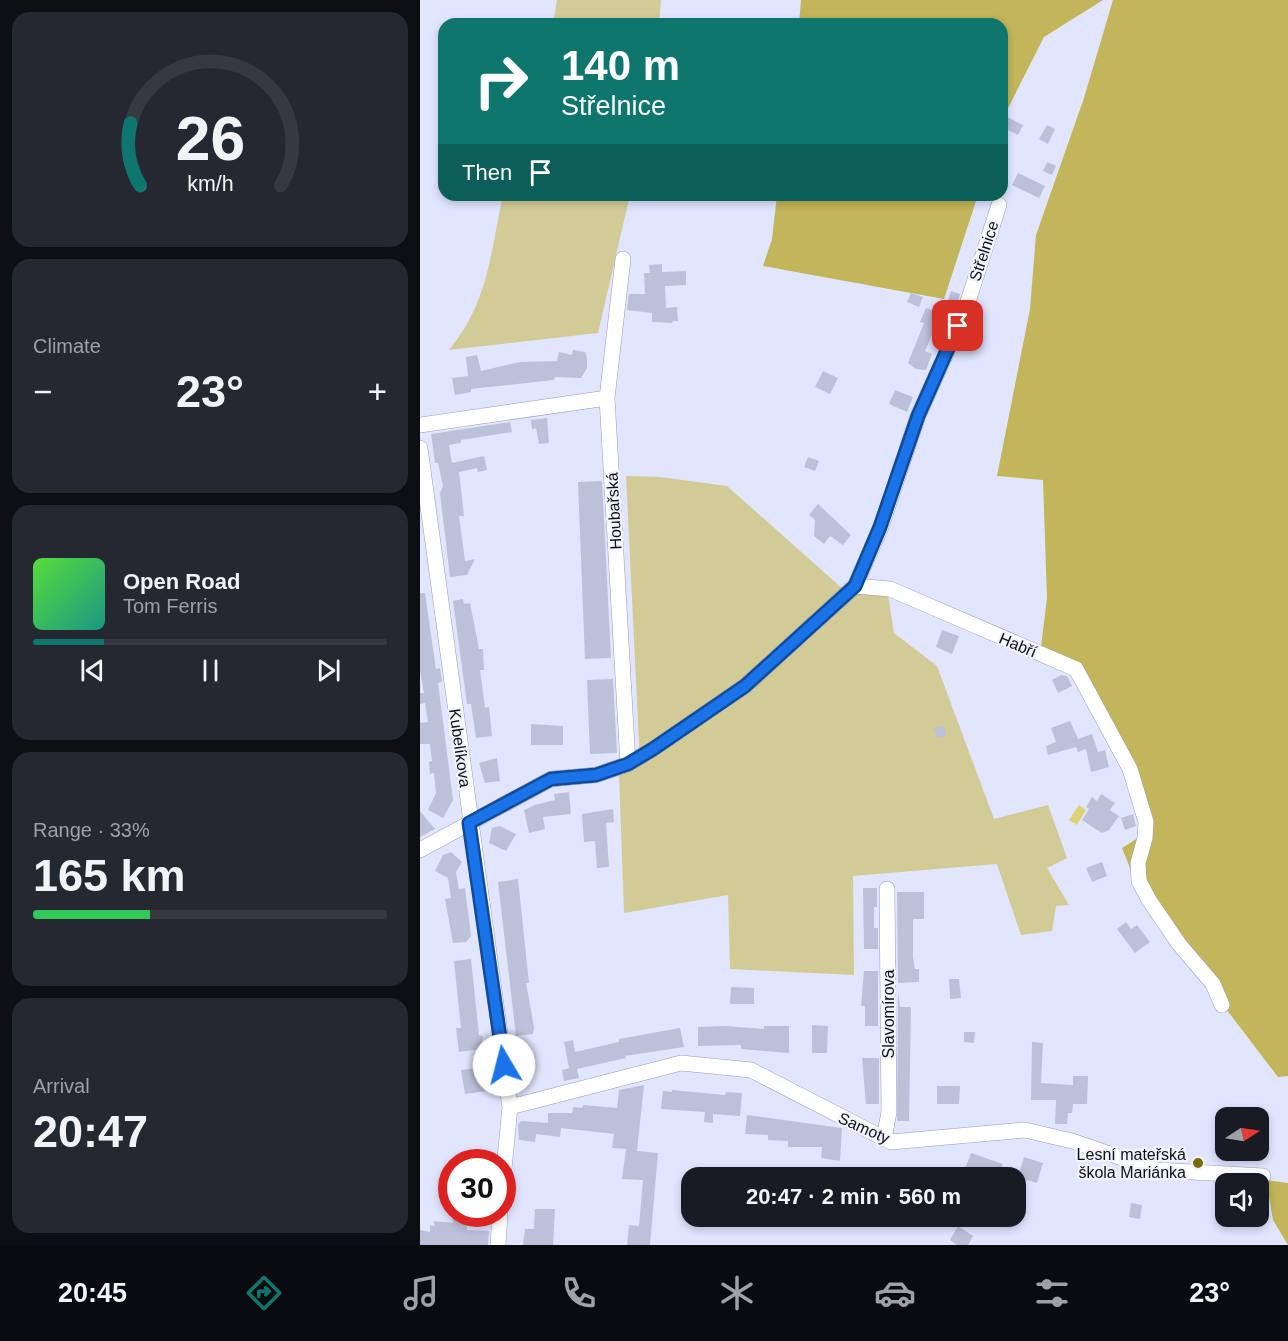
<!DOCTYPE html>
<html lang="en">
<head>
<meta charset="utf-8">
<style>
  :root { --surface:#171b24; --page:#242831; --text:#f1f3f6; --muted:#9ea1a6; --line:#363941; --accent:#0f766e }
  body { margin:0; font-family:Arial,sans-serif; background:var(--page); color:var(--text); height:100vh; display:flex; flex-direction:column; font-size:22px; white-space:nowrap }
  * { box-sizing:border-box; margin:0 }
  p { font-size:20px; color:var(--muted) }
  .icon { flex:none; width:33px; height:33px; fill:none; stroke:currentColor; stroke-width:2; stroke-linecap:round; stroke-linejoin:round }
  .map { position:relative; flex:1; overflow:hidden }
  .drawer { display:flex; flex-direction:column; gap:12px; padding:12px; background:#0d0f14; width:420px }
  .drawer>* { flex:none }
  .guide { position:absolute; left:18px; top:18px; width:570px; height:183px; border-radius:18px; box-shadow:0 3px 9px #0003; background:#0f766e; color:#fff; overflow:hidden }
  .needle { width:39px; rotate:78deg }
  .buttons { position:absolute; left:795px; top:1107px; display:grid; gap:12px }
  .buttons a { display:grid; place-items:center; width:54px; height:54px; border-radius:12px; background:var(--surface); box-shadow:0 3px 9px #0003; font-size:30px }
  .speed { position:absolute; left:18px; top:1149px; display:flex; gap:12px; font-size:30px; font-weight:700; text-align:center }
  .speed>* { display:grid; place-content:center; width:78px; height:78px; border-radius:50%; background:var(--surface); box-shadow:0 3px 9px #0003; line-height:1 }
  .speed .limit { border:9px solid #d22; background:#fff; color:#111 }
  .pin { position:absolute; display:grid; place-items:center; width:51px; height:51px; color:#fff; margin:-26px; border-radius:12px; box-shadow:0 3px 9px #0006 }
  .me { position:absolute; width:66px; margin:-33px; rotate:352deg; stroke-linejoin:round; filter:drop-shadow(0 0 4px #0008) }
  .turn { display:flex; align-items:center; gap:21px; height:126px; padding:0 24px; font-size:27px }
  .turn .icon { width:78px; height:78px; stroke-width:2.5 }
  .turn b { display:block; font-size:42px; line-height:51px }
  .then { display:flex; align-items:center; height:57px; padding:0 24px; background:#0003; gap:12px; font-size:22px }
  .big { font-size:45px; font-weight:700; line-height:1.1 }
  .drawer .tile { flex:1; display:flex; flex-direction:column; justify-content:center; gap:9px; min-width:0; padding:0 21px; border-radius:18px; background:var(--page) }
  .drawer .dial { align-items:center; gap:0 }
  .dial svg { height:156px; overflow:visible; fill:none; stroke:var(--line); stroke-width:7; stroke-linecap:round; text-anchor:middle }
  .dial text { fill:var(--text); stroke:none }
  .song { display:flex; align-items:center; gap:18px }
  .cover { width:72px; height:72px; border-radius:9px; background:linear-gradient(135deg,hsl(110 70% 55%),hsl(170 70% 35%)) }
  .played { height:6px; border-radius:3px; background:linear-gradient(90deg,var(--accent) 20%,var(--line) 20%) }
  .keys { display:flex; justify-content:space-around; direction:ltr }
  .heat { display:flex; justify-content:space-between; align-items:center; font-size:33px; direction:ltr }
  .charge { height:9px; border-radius:4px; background:linear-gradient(90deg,#34c759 33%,var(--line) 0) }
  .trip { position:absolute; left:261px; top:1167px; width:345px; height:60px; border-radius:18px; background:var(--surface); box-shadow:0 3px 9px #0003; font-weight:700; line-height:60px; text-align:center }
  .menu { display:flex; height:96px; justify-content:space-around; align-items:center; background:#090b0e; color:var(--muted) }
  .menu .icon { width:42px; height:42px }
  .menu .current { color:var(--accent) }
  .menu b { font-size:27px; color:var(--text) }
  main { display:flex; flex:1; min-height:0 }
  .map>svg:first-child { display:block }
  .green { fill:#d2cb96 }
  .forest { fill:#c2b55a }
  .water { fill:#ded177 }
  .building { fill:#bdc0d9 }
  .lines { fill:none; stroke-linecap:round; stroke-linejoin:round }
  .minor-casing { stroke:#999cb4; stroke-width:16 }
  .minor { stroke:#fff; stroke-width:15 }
  .route-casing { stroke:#114b97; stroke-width:15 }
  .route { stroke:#1a73e8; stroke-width:10 }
  .poi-dot { fill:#786b05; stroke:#f2f3fd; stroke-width:2 }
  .labels { text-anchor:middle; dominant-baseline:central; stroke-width:4.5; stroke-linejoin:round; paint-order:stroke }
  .street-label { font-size:16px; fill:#0e0f17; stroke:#f2f3fd }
  .poi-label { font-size:16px; fill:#0e0f17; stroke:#f2f3fd; text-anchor:end }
</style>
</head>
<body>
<main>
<section class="drawer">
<div class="tile dial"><svg viewBox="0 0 100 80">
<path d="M14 69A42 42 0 1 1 86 69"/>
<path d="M14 69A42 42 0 0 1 9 37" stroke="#0f766e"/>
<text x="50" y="56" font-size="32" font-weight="700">26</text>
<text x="50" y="72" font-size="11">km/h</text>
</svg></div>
<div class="tile"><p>Climate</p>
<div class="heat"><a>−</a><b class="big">23°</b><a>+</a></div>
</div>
<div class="tile">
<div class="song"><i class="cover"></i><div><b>Open Road</b><p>Tom Ferris</p></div></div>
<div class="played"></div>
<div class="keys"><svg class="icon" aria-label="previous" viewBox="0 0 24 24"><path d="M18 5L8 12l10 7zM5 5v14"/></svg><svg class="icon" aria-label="pause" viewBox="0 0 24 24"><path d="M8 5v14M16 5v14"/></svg><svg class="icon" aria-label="next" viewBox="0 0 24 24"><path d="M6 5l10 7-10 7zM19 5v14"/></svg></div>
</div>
<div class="tile"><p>Range · 33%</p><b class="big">165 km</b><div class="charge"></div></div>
<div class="tile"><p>Arrival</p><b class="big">20:47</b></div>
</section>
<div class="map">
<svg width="868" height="1245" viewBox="0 0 868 1245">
  <rect width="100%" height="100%" fill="#e1e5fe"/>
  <path class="green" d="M137 0H241L239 24H133Z
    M83 195H210L178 333 29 350C69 301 70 254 83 195Z
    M206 476 240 477 307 486 424 590 468 595 474 633 517 666 574 819 628 805 647 858 627 868 649 905 636 906 632 931 601 935 577 864 433 876 434 975 310 969 308 895 204 913 199 774 220 763Z"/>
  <path class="forest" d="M381 0H683L624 37 582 120V24H379Z
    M693 0H868V1076L858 1077 723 900 702 848 729 831 659 664 621 647 627 598 623 480 577 476 610 309 616 235 664 98Z
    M357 195H558L524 299 343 266 352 239Z
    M846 1180 868 1183V1245L853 1220Z"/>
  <path class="water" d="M659 805 666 810 657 825 649 820Z"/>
  <path class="building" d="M587 117 603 125 598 135 582 127Z
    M627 125 635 129 628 144 619 139Z
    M627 162 636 166 632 175 623 171Z
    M598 173 625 186 619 198 592 185Z
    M242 264V272L266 271V285L245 286 246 308 257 307 258 321H253L252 323 232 322V313L207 310 209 294H225L224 273H230L229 265Z
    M531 291 540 294 537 304 528 301Z
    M491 293 503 297 499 307 487 302Z
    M506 308 526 316 518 334 513 332 505 351 512 354 506 370 496 369 488 363 504 323 500 322Z
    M153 350 165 352 167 358V368L161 378 135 377 134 380 51 389V392L35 395 32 378 48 376 46 357 57 355 61 371 100 362 137 361 139 352 152 355Z
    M403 371 418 378 410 394 395 387Z
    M475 390 493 397 487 412 469 404Z
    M127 418 129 443 119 444 116 428 112 429 111 420Z
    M90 422 92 432 41 440V443L29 445 32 463 64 456 67 470 58 472 57 468 39 472 44 516H39L45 561 55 559 47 575 30 577 20 493 23 486 18 463H15L11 434Z
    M388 457 399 461 395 471 384 467Z
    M182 481 191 658 165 659 158 482Z
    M398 504 431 535 423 545 410 536 404 544 394 536 395 520 389 515Z
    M0 593H5L16 669 20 668 22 682 18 683 33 800 23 818 8 810 16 793 14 773 10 774 9 762 12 761 10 744H0V723L8 722 5 703 0 704V693H4L0 671Z
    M43 599 44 604 50 603 59 649H63L64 670H60L65 708 69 707 72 736 56 738 51 704H47L33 601Z
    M522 630 539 636 532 654 516 647Z
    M641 675 647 676 652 686 638 693 632 680Z
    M193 679 197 753 170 754 167 680Z
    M650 721 658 739 672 734 678 752 685 750 689 767 671 772 666 749 658 752 656 747 628 755 626 746 636 742 631 728Z
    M111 724 143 726V745H111Z
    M524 726 526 736 517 738 514 728Z
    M77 758 80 781 65 783 59 763Z
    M149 792 151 814 123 817 125 829 109 833 104 810 115 805 135 800 134 794Z
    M681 794 695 803 690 810 699 816 689 830 682 833 662 820 669 809 666 807 672 797 677 801Z
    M193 809 194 822 186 823 189 867 177 868 175 841 164 842 162 814Z
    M0 811 15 829 0 837Z
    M713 814 716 826 705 830 701 818Z
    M80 826 96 834 86 851 69 843 72 828Z
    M31 852 42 862 36 872 39 889 45 888 51 936 46 942 33 943 25 899 31 898 28 878 15 871 23 855Z
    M682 862 687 876 672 882 666 868Z
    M98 879 109 983H106L114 1027 113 1034 96 1036 78 882Z
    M443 888H457V907H454V928H458V949H444Z
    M477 892H504V919H493V957L495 969H499V982L478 983Z
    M706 922 711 929 717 925 730 942 715 953 697 929Z
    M51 959 59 1035 63 1036 61 1049 39 1052 36 1028H41L34 961Z
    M444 971H458V1026H445V1006H441Z
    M529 979H539L541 998 530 999Z
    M311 987 334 988V1004H310Z
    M478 991 480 1007H491L489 1121H477Z
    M392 1025 408 1026 407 1053H392Z
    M305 1026 344 1029V1026H369V1053L321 1049V1045L278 1046V1027Z
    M260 1028 264 1047 205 1056 206 1058 157 1069 159 1078 144 1081 142 1070 149 1068 144 1042 153 1040 155 1052 199 1042V1039Z
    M544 1032H555L554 1043 544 1042Z
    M612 1042 623 1043 621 1083 653 1085V1076H668L667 1104H653L652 1113H648L647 1124H635L636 1100H611Z
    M442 1058H459V1104H446Z
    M64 1067 68 1091 45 1094 41 1070Z
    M224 1085 217 1151 238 1153 230 1245H207L209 1225 219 1226 223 1180 202 1179 206 1149 192 1148 194 1134 141 1128 140 1137 116 1134 115 1142 99 1140 98 1124 101 1121 128 1123V1113H152L153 1107 162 1108 163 1105 197 1108 199 1090Z
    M517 1086H540L539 1104H517Z
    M252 1090 305 1095 306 1092 322 1093 320 1116 293 1114V1123L284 1122 285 1112 241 1109 243 1091 252 1092Z
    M327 1115 422 1128 420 1161 401 1158 402 1147H368V1141L348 1140V1135L325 1134Z
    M59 1152 75 1153V1162H59Z
    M551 1153 583 1164 581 1170 597 1178H553L543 1174Z
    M604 1157 623 1163 617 1183 598 1177Z
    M711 1203 722 1205 720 1219 709 1217Z
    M115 1209H135L133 1245H103L105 1229H114Z
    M32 1214H46L47 1230 69 1231 68 1245H0V1230L10 1232V1225L15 1226 13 1221 33 1223Z
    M538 1226 553 1236 548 1245H537L530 1240Z"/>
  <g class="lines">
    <defs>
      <path id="minor" d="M203 259 187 398 208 764
        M0 425 187 398
        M0 448 90 1107 82 1189
        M435 586 470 589 656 669 710 769 726 822 725 838 718 863 719 881 729 900 759 944 793 984 802 1005
        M0 850 131 779 176 775 208 764 233 749 325 686 435 586 461 527 498 416 544 314 579 205
        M90 1107 261 1063 331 1070 471 1142 605 1130 652 1141 737 1170 843 1176
        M464 1139 469 1112 467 889
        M78 1245 80 1214"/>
    </defs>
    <use href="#minor" class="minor-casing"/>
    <use href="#minor" class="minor"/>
  </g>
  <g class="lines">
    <defs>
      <path id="route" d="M84 1065 49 823 131 779 176 775 208 764 233 749 325 686 435 586 460 527 498 416 538 326"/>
    </defs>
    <use href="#route" class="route-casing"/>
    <use href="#route" class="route"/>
  </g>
  <circle class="poi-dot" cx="778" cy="1163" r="6"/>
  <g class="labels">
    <g class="street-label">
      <text transform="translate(564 251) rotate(-72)">Střelnice</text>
      <text transform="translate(194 511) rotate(-93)">Houbařská</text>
      <text transform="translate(598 645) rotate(23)">Habří</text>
      <text transform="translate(40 748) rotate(82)">Kubelíkova</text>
      <text transform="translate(468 1014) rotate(-90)">Slavomírova</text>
      <text transform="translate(444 1128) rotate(24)">Samoty</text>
    </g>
    <g class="poi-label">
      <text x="766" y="1154">Lesní mateřská<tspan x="766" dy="18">škola Mariánka</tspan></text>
    </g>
  </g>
</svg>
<div class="buttons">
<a><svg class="needle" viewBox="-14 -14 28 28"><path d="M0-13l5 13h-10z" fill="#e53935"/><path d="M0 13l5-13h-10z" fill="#9ea1a6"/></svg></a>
<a><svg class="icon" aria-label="sound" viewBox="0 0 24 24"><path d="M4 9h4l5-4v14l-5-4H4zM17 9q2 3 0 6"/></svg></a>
</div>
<div class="speed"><div class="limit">30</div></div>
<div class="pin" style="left:538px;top:326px;background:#d93025"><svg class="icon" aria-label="arrive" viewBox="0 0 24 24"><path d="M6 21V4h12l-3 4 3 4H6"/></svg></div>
<svg class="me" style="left:84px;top:1065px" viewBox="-20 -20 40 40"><circle r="19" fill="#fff"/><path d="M0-13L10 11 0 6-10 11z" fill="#1a73e8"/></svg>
<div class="trip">20:47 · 2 min · 560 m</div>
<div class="guide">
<div class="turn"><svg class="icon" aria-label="right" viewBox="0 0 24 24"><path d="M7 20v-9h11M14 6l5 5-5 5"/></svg><div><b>140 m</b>Střelnice</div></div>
<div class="then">Then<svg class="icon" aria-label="arrive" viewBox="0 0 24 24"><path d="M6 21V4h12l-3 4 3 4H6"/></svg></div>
</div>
</div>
</main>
<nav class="menu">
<b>20:45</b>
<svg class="icon current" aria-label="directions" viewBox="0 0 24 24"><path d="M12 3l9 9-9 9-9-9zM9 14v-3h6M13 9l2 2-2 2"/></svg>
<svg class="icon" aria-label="music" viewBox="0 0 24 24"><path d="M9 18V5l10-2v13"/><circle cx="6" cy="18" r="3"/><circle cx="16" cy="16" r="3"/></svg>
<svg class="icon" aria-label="phone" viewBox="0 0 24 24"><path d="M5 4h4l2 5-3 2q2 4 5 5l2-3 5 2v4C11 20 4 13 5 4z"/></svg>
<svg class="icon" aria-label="climate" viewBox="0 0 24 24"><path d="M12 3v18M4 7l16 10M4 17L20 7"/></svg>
<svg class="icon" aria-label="car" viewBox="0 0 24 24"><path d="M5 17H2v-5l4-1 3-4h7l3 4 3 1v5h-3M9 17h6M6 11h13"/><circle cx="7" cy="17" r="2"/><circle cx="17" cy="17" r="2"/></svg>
<svg class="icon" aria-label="filters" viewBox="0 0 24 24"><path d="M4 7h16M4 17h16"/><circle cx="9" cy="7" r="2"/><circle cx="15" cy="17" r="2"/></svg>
<b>23°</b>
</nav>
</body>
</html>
